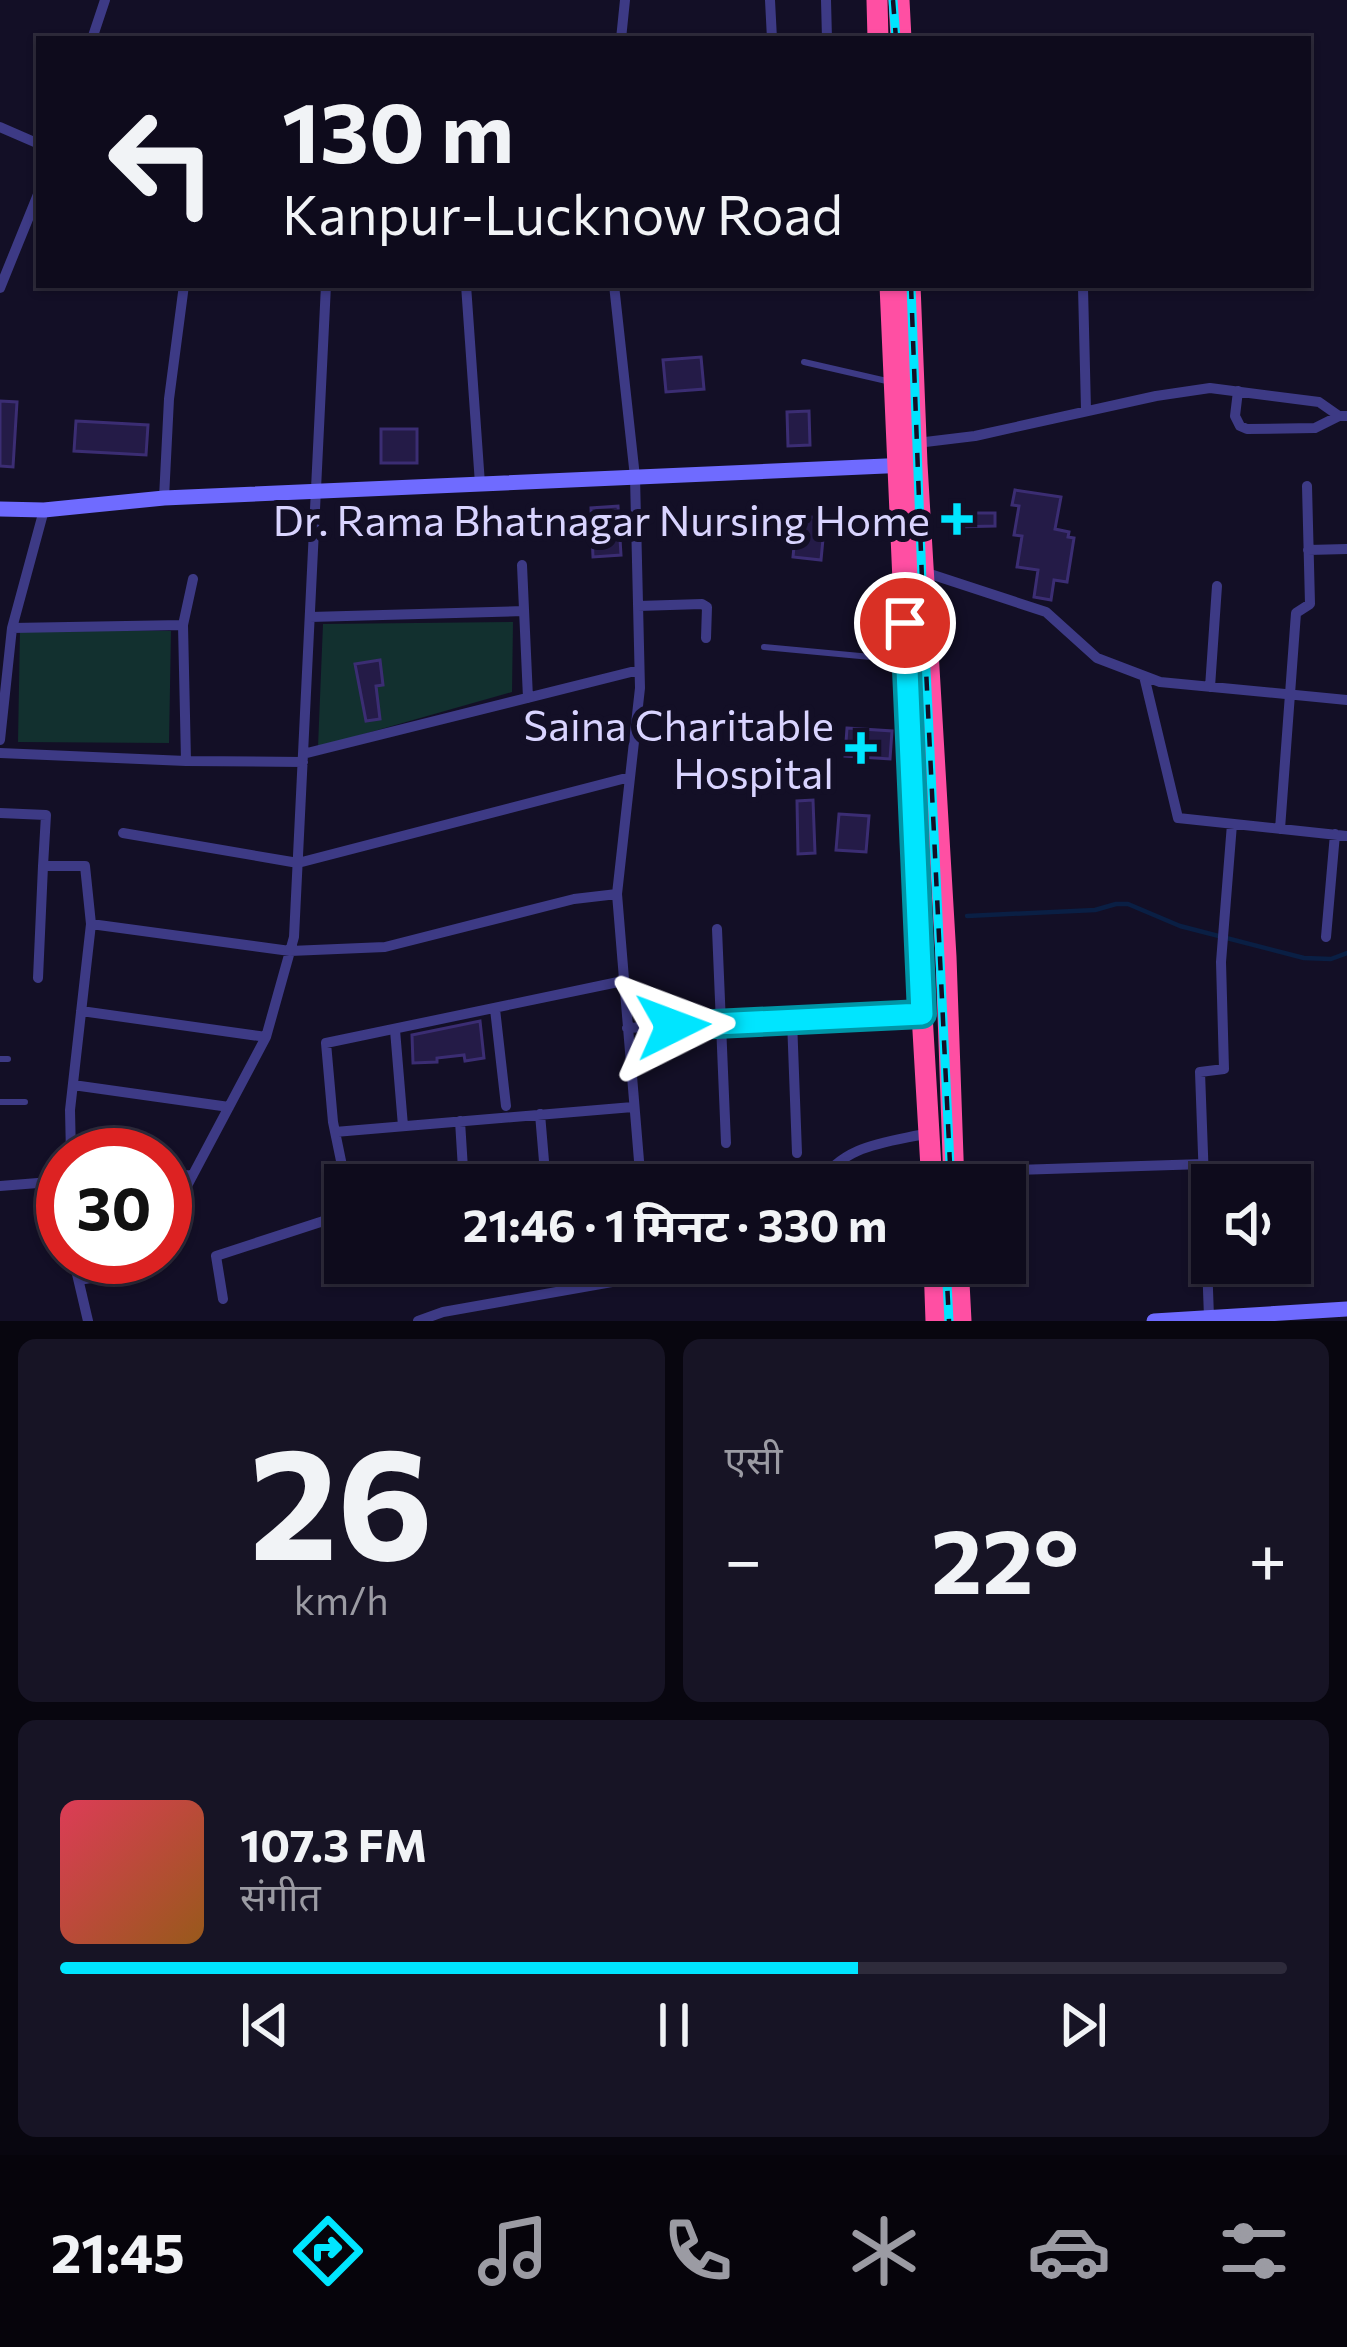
<!DOCTYPE html>
<html lang="hi">
<head>
<meta charset="utf-8">
<style>
  :root { --surface:#0e0b1c; --page:#171425; --text:#f1f3f6; --muted:#9b9ba3; --line:#2e2b3b; --accent:#00e5ff }
  body { margin:0; font-family:Commissioner,"Noto Sans Devanagari",sans-serif; background:var(--page); color:var(--text); height:100vh; display:flex; flex-direction:column; font-size:45px; white-space:nowrap }
  * { box-sizing:border-box; margin:0 }
  p { font-size:39px; color:var(--muted) }
  .icon { flex:none; width:66px; height:66px; fill:none; stroke:currentColor; stroke-width:2; stroke-linecap:round; stroke-linejoin:round }
  .map { position:relative; height:1321px; overflow:hidden }
  .sheet { display:flex; flex-direction:column; gap:18px; padding:18px; background:#08060f; flex:1 }
  .sheet>* { flex:none }
  .hud { position:absolute; left:36px; top:36px; width:1275px; height:252px; border-radius:0px; box-shadow:0 3px 9px #0004,0 0 0 3px var(--line); background:#0e0b1c; color:var(--text); overflow:hidden }
  .tools { position:absolute; left:1191px; top:1164px; display:grid; gap:24px }
  .tools a { display:grid; place-items:center; width:120px; height:120px; border-radius:0px; background:var(--surface); box-shadow:0 3px 9px #0004,0 0 0 3px var(--line); font-size:60px }
  .speed { position:absolute; left:36px; top:1128px; display:flex; gap:24px; font-size:60px; font-weight:700; text-align:center }
  .speed>* { display:grid; place-content:center; width:156px; height:156px; border-radius:50%; background:var(--surface); box-shadow:0 3px 9px #0004,0 0 0 3px var(--line); line-height:1 }
  .speed .limit { border:18px solid #d22; background:#fff; color:#111 }
  .pin { position:absolute; display:grid; place-items:center; width:102px; height:102px; color:#fff; margin:-51px; border:6px solid #fff; border-radius:50%; box-shadow:0 3px 12px #0007 }
  .me { position:absolute; width:132px; margin:-66px; rotate:87deg; stroke-linejoin:round; filter:drop-shadow(0 0 9px #0008) }
  .turn { display:flex; align-items:center; gap:42px; height:252px; padding:0 48px; font-size:54px }
  .turn .icon { width:156px; height:156px; stroke-width:2.5 }
  .turn b { display:block; font-size:84px; line-height:102px }
  .big { font-size:90px; font-weight:700; line-height:1.1 }
  .sheet .tile { flex:1; display:flex; flex-direction:column; justify-content:center; gap:18px; min-width:0; padding:0 42px; border-radius:18px; background:var(--page) }
  .sheet .dial { align-items:center; gap:0 }
  .dial b { font-size:156px; line-height:1 }
  .song { display:flex; align-items:center; gap:36px }
  .cover { width:144px; height:144px; border-radius:18px; background:linear-gradient(135deg,hsl(350 70% 55%),hsl(30 70% 35%)) }
  .played { height:12px; border-radius:6px; background:linear-gradient(90deg,var(--accent) 65%,var(--line) 65%) }
  .keys { display:flex; justify-content:space-around; direction:ltr }
  .heat { display:flex; justify-content:space-between; align-items:center; font-size:66px; direction:ltr }
  .sheet .tiles { flex:1; display:grid; gap:18px; grid-template-columns:1fr 1fr }
  .tile:last-child { grid-column:span 2 }
  .trip { position:absolute; left:324px; top:1164px; width:702px; height:120px; border-radius:0px; background:var(--surface); box-shadow:0 3px 9px #0004,0 0 0 3px var(--line); font-weight:700; line-height:120px; text-align:center }
  .menu { display:flex; height:192px; justify-content:space-around; align-items:center; background:#06040b; color:var(--muted) }
  .menu .icon { width:84px; height:84px }
  .menu .active { color:var(--accent) }
  .menu b { font-size:54px; color:var(--text) }
  .map>svg:first-child { display:block }
  .green { fill:#12302f }
  .lines { fill:none; stroke-linecap:round; stroke-linejoin:round }
  .stream { stroke:#0a1f44; stroke-width:4.5 }
  .building { fill:#241b47; stroke:#3b2d73; stroke-width:3 }
  .lane { stroke:#3d3a85; stroke-width:6 }
  .street { stroke:#3d3a85; stroke-width:10 }
  .secondary { stroke:#6f6bff; stroke-width:15 }
  .highway { stroke:#ff4fa3; stroke-width:21 }
  .rail-casing { stroke:#00e5ff; stroke-width:9 }
  .rail { stroke:#130f26; stroke-width:4.5; stroke-dasharray:14; stroke-linecap:butt }
  .route-casing { stroke:#0095a6; stroke-width:30 }
  .route { stroke:#00e5ff; stroke-width:21 }
  .poi-dot { fill:#00e5ff; stroke:#130f26; stroke-width:4.5 }
  .labels { text-anchor:middle; dominant-baseline:central; stroke-width:12; stroke-linejoin:round; paint-order:stroke }
  .poi-label { font-size:42px; fill:#d9d4ff; stroke:#130f26; text-anchor:end }
</style>
</head>
<body>
<div class="map">
<svg width="1347" height="1321" viewBox="0 0 1347 1321">
  <rect width="100%" height="100%" fill="#130f26"/>
  <path class="green" d="M513 622 512 692 318 747 323 624Z
    M20 629 171 631 169 743 18 742Z"/>
  <g class="lines">
    <path class="stream" d="M967 916 1095 910 1116 904H1128L1180 926 1304 958 1331 959 1347 953"/>
  </g>
  <path class="building" d="M701 357 704 389 666 392 663 360Z
    M0 401 17 402 13 467 0 466Z
    M809 411 810 445 788 446 787 412Z
    M76 421 148 425 146 455 74 451Z
    M381 429H417V463H381Z
    M1015 490 1061 497 1055 529 1069 532 1068 537 1074 538 1067 582 1054 580 1051 600 1034 597 1038 570 1017 567 1022 536 1014 535 1019 506 1012 505Z
    M618 506 621 555 593 557 591 508Z
    M953 513H995V526L953 527Z
    M797 516 825 518 821 560 793 557Z
    M380 660 383 685 376 686 380 719 366 721 355 664Z
    M847 728 892 731 890 759 845 756Z
    M813 800 815 853 798 854 797 801Z
    M839 814 869 816 866 852 836 850Z
    M480 1021 484 1058 465 1061 464 1055 437 1058V1062L413 1063 412 1035Z"/>
  <g class="lines">
    <path class="lane" d="M804 362 891 382
      M764 647 903 660
      M0 1059H8
      M0 1102H25"/>
    <path class="street" d="M770 0 772 39
      M826 0 827 39
      M92 39 105 0
      M621 39 625 0
      M0 127 39 144
      M466 285 480 484
      M614 285 635 477 640 688 617 894 641 1185
      M0 288 39 192
      M1083 288 1086 410
      M1238 391 1235 416 1240 426 1247 429 1315 428 1339 416
      M917 443 975 436 1156 396 1210 388 1319 402 1339 416H1347
      M164 498 169 399 184 285
      M1308 550 1347 549
      M522 565 528 698
      M924 572 1046 612 1097 658 1160 682 1347 700
      M638 606 702 604 707 607 706 638
      M310 617 524 611
      M12 628 183 625
      M1144 676 1178 818 1347 836
      M1210 687 1217 586
      M0 740 12 628 44 510
      M0 753 186 761 303 762
      M303 754 639 670
      M186 761 183 625 193 579
      M0 813 46 815 43 866
      M1280 829 1296 613 1310 604 1307 486
      M123 833 298 863 630 777
      M91 924 290 951 385 947 574 899 617 894
      M717 929 726 1143
      M1326 937 1335 834
      M38 978 43 866H85L91 924 70 1110 71 1155
      M495 1009 506 1106
      M81 1011 266 1037
      M792 1020 797 1153
      M627 1028 922 1014
      M395 1030 403 1126
      M73 1085 229 1107
      M540 1114 546 1185
      M460 1121 464 1185
      M335 1132 633 1107
      M165 1172 192 1176
      M953 1172 1204 1164
      M346 1185 333 1122 326 1043 623 981
      M402 1185 410 1181 463 1173
      M818 1185C844 1144 885 1143 929 1133
      M0 1186 63 1181
      M165 1220 179 1201 266 1037 294 937 326 285
      M73 1257 88 1321
      M79 1280 119 1273 138 1257
      M223 1299 216 1256 345 1214
      M1209 1317 1200 1072 1224 1069 1221 962 1232 824
      M418 1321 443 1312 720 1263"/>
    <path class="secondary" d="M0 509 44 510 164 498 908 465
      M1154 1321 1347 1309"/>
    <path class="highway" d="M877 0 878 39
      M899 0 901 39
      M890 285 922 1014 932 1185
      M910 285 917 464 946 957 954 1185
      M934 1263 936 1321
      M958 1263 961 1321"/>
    <defs>
      <path id="rail" d="M893 0 896 39
        M911 285 923 607 951 1185
        M946 1263 949 1321"/>
    </defs>
    <use href="#rail" class="rail-casing"/>
    <use href="#rail" class="rail"/>
  </g>
  <g class="lines">
    <defs>
      <path id="route" d="M673 1026 922 1014 905 623"/>
    </defs>
    <use href="#route" class="route-casing"/>
    <use href="#route" class="route"/>
  </g>
  <g class="poi-dot">
    <path d="M951 501h12v12h12v12h-12v12h-12v-12h-12v-12h12z"/>
    <path d="M855 730h12v12h12v12h-12v12h-12v-12h-12v-12h12z"/>
  </g>
  <g class="labels">
    <g class="poi-label">
      <text x="930" y="519">Dr. Rama Bhatnagar Nursing Home</text>
      <text x="834" y="724">Saina Charitable<tspan x="834" dy="48">Hospital</tspan></text>
    </g>
  </g>
</svg>
<div class="tools">
<a><svg class="icon" aria-label="sound" viewBox="0 0 24 24"><path d="M4 9h4l5-4v14l-5-4H4zM17 9q2 3 0 6"/></svg></a>
</div>
<div class="speed"><div class="limit">30</div></div>
<div class="pin" style="left:905px;top:623px;background:#d93025"><svg class="icon" aria-label="arrive" viewBox="0 0 24 24"><path d="M6 21V4h12l-3 4 3 4H6"/></svg></div>
<svg class="me" style="left:673px;top:1026px" viewBox="-20 -20 40 40"><path d="M0-17L14 15 0 8-14 15z" fill="#00e5ff" stroke="#fff" stroke-width="4"/></svg>
<div class="trip">21:46 · 1 मिनट · 330 m</div>
<div class="hud">
<div class="turn"><svg class="icon" aria-label="left" viewBox="0 0 24 24"><path d="M17 20v-9H6M10 6l-5 5 5 5"/></svg><div><b>130 m</b>Kanpur-Lucknow Road</div></div>
</div>
</div>
<section class="sheet">
<div class="tiles">
<div class="tile dial"><b>26</b><p>km/h</p></div>
<div class="tile"><p>एसी</p>
<div class="heat"><a>−</a><b class="big">22°</b><a>+</a></div>
</div>
<div class="tile">
<div class="song"><i class="cover"></i><div><b>107.3 FM</b><p>संगीत</p></div></div>
<div class="played"></div>
<div class="keys"><svg class="icon" aria-label="previous" viewBox="0 0 24 24"><path d="M18 5L8 12l10 7zM5 5v14"/></svg><svg class="icon" aria-label="pause" viewBox="0 0 24 24"><path d="M8 5v14M16 5v14"/></svg><svg class="icon" aria-label="next" viewBox="0 0 24 24"><path d="M6 5l10 7-10 7zM19 5v14"/></svg></div>
</div>
</div>
</section>
<nav class="menu">
<b>21:45</b>
<svg class="icon active" aria-label="directions" viewBox="0 0 24 24"><path d="M12 3l9 9-9 9-9-9zM9 14v-3h6M13 9l2 2-2 2"/></svg>
<svg class="icon" aria-label="music" viewBox="0 0 24 24"><path d="M9 18V5l10-2v13"/><circle cx="6" cy="18" r="3"/><circle cx="16" cy="16" r="3"/></svg>
<svg class="icon" aria-label="phone" viewBox="0 0 24 24"><path d="M5 4h4l2 5-3 2q2 4 5 5l2-3 5 2v4C11 20 4 13 5 4z"/></svg>
<svg class="icon" aria-label="climate" viewBox="0 0 24 24"><path d="M12 3v18M4 7l16 10M4 17L20 7"/></svg>
<svg class="icon" aria-label="car" viewBox="0 0 24 24"><path d="M5 17H2v-5l4-1 3-4h7l3 4 3 1v5h-3M9 17h6M6 11h13"/><circle cx="7" cy="17" r="2"/><circle cx="17" cy="17" r="2"/></svg>
<svg class="icon" aria-label="filters" viewBox="0 0 24 24"><path d="M4 7h16M4 17h16"/><circle cx="9" cy="7" r="2"/><circle cx="15" cy="17" r="2"/></svg>
</nav>
</body>
</html>
